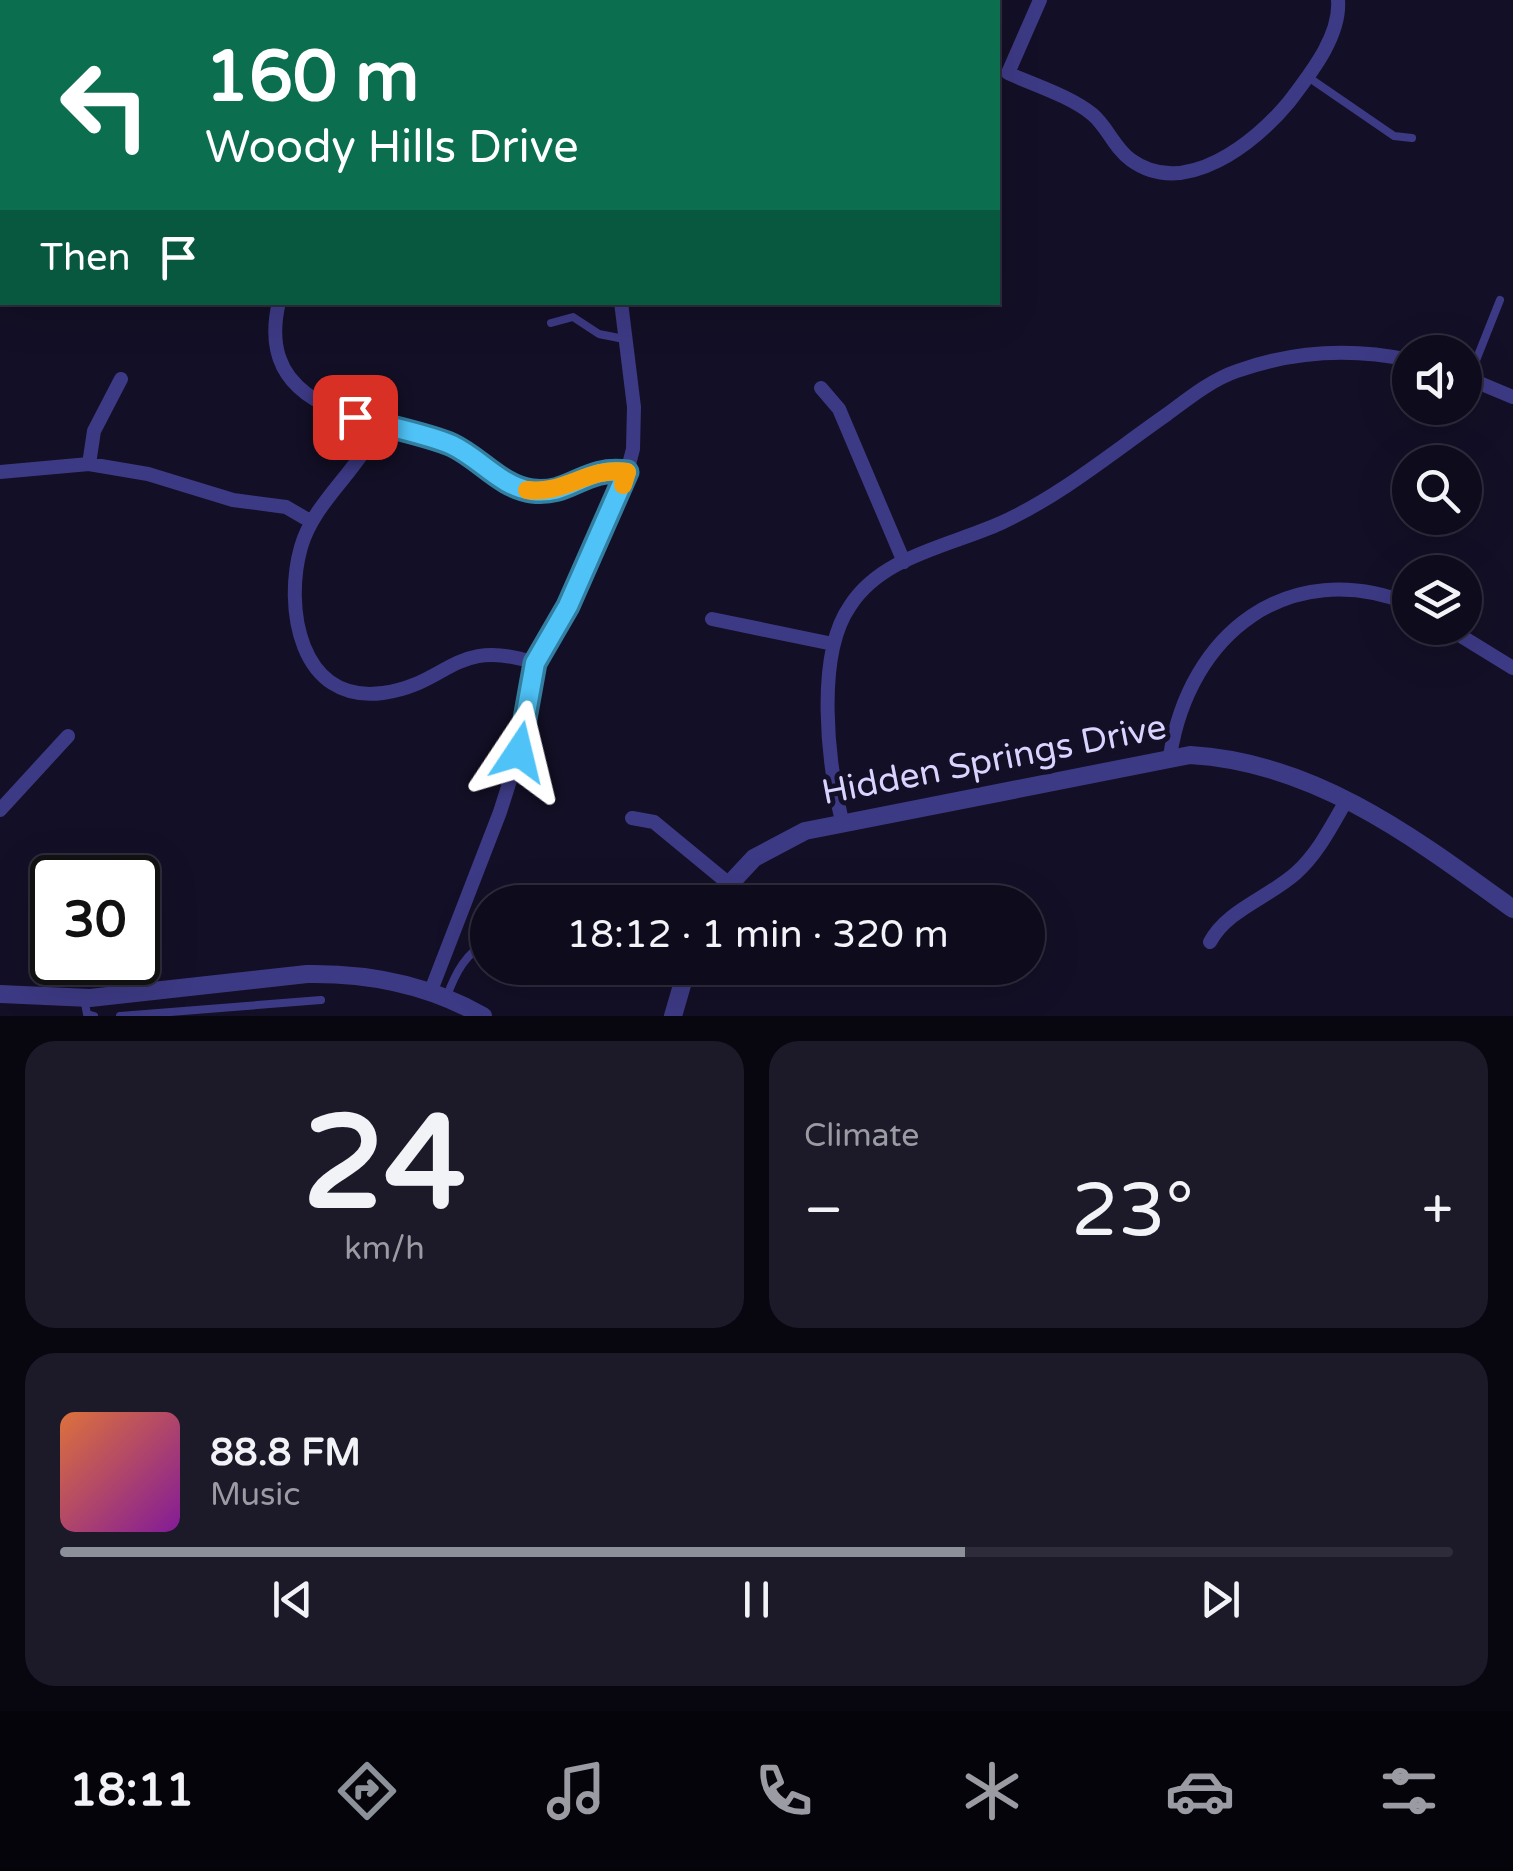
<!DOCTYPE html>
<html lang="en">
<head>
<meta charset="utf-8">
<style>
  :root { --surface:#0e0b1c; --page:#1c1929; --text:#f1f3f6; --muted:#9b9ba3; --line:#2e2b3b; --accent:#8c9099 }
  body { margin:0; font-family:"Varela Round",sans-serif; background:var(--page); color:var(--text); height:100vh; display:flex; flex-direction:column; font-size:38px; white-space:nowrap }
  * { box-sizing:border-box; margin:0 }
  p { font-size:32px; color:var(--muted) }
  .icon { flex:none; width:55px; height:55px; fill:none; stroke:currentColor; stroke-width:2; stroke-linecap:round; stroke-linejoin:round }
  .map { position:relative; height:1016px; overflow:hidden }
  .panel { display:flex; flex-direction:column; gap:25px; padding:25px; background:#08060f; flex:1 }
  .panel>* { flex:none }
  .top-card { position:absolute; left:0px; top:0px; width:1000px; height:305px; box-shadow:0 10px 40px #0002,0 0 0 2px var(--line); background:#0b6e4f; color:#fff; overflow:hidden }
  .controls { position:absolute; left:1392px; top:335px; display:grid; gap:20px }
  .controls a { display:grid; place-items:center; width:90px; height:90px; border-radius:50%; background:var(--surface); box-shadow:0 10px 40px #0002,0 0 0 2px var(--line); font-size:50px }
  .speed { position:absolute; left:30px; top:855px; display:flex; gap:20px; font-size:50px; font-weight:700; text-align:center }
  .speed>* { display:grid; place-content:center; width:130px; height:130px; border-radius:50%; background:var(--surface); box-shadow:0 10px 40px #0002,0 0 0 2px var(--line); line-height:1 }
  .speed .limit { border:5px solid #111; border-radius:15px; background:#fff; color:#111 }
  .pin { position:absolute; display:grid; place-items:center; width:85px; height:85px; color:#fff; margin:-42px; border-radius:20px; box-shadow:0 5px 15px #0006 }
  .me { position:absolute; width:110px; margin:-55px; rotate:10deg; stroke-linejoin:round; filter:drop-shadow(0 0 8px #0008) }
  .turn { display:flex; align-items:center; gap:35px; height:210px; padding:0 40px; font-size:45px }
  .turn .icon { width:130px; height:130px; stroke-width:2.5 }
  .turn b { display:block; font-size:70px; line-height:85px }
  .then { display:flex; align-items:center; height:95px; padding:0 40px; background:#0003; gap:20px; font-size:38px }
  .big { font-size:75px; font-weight:600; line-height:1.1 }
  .panel .tile { flex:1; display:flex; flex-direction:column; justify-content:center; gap:15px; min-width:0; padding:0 35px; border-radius:30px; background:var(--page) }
  .panel .dial { align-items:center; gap:0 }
  .dial b { font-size:130px; line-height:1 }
  .song { display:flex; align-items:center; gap:30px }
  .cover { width:120px; height:120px; border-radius:15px; background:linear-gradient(135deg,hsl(20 70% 55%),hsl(290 70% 35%)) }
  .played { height:10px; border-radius:5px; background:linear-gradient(90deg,var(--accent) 65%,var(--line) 65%) }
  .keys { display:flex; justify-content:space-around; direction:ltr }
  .heat { display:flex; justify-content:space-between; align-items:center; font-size:55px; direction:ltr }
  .panel .tiles { flex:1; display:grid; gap:25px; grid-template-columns:1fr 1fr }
  .tile:last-child { grid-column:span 2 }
  .trip { position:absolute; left:470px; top:885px; width:575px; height:100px; border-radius:50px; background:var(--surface); box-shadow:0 10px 40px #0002,0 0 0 2px var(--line); font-weight:600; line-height:100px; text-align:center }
  .tab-bar { display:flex; height:160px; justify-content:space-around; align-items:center; background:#06040b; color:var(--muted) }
  .tab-bar .icon { width:70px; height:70px }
  .tab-bar .active { color:var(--accent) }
  .tab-bar b { font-size:45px; color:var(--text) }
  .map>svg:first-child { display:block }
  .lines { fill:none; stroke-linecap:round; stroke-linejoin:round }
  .service { stroke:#3d3a85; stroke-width:8 }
  .minor { stroke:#3d3a85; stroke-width:14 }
  .tertiary { stroke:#3d3a85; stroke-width:18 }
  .route-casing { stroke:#337fa1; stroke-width:25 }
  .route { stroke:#4fc3f7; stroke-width:18 }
  .slow { stroke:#f59e0b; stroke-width:18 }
  .labels { text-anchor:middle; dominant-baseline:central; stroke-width:10; stroke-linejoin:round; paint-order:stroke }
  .street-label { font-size:35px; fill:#d9d4ff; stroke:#130f26 }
</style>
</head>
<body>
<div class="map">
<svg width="1513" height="1016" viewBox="0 0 1513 1016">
  <rect width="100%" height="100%" fill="#130f26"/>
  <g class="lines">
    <path class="service" d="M121 0V2
      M1308 77 1394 136 1412 138
      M551 323 573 317 599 334 624 339
      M1469 378 1500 300
      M447 996C455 974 466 952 488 942
      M84 998 87 1014 94 1016
      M120 1016 321 1000"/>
    <path class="minor" d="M423 0 426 2
      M1040 0 1008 73C1034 85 1070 96 1092 114 1107 126 1114 148 1131 160 1185 199 1255 143 1289 102 1310 74 1341 36 1338 0
      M37 2 38 0
      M0 46 2 45
      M0 243 2 240
      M279 302C252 416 376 417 448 443 479 454 499 488 533 491 573 494 584 465 627 472
      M1465 377 1513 397
      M821 388 839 409 904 562
      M378 424C361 470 315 499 301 547 284 607 299 704 383 693 449 684 455 636 535 663
      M89 464 94 431 121 379
      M0 472 89 464 148 474 233 500 286 507 310 521
      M712 619 833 644
      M1448 628 1513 668
      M1170 756C1189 633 1289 556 1410 604
      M0 810 68 736
      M632 818 654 822 728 883
      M842 821C828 764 815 656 850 606 882 556 950 546 1001 523 1060 496 1113 452 1166 415 1189 398 1211 380 1237 371 1293 351 1353 348 1410 360
      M1210 942C1227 910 1268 898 1296 873 1318 853 1331 827 1346 801
      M430 993 500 812 519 752 535 663 588 565 627 472 633 449 634 407 621 302"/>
    <path class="tertiary" d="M713 902 754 858 805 831 1190 755C1315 762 1415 838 1513 909
      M0 994 90 998 307 974C368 973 429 985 483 1016
      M673 1016 687 968"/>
  </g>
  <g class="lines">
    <defs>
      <path id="route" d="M355 417C383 426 428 434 452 445 480 458 501 487 532 491 571 496 584 466 627 472L568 606 535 663 519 752"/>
    </defs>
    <use href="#route" class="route-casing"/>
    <use href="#route" class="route"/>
    <path class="slow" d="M527 490C565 495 589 466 627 472L623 485"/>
  </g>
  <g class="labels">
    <g class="street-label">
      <text transform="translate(994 760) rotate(-11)">Hidden Springs Drive</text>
    </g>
  </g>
</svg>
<div class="controls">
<a><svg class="icon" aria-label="sound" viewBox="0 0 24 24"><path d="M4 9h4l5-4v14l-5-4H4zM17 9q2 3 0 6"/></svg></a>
<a><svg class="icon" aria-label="search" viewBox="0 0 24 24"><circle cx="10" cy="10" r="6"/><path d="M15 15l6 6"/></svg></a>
<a><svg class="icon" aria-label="layers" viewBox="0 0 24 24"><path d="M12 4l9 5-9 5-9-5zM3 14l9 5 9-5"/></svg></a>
</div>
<div class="speed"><div class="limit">30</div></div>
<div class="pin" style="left:355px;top:417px;background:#d93025"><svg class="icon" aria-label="arrive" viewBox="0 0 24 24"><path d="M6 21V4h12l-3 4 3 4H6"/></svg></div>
<svg class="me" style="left:519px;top:752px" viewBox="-20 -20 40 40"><path d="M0-17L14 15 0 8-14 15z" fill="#4fc3f7" stroke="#fff" stroke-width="4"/></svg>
<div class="trip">18:12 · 1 min · 320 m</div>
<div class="top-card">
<div class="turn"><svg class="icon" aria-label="left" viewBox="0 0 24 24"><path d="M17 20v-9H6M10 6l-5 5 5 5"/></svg><div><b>160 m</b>Woody Hills Drive</div></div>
<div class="then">Then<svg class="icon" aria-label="arrive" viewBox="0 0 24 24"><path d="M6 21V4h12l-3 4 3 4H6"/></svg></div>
</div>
</div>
<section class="panel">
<div class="tiles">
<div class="tile dial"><b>24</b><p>km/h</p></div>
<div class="tile"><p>Climate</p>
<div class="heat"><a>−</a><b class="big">23°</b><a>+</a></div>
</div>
<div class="tile">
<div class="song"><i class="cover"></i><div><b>88.8 FM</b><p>Music</p></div></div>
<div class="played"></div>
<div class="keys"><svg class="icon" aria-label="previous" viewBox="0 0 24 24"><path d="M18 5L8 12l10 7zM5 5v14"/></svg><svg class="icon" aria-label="pause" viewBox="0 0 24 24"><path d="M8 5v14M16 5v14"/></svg><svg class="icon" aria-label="next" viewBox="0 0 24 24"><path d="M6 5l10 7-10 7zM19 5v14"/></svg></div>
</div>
</div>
</section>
<nav class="tab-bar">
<b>18:11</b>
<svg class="icon active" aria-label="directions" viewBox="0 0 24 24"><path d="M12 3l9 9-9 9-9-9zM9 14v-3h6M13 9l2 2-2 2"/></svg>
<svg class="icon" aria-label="music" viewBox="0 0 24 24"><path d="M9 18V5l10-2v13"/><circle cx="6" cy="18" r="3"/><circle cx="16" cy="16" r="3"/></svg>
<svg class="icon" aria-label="phone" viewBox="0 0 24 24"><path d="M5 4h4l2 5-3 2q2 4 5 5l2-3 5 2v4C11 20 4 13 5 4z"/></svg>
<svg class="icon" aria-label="climate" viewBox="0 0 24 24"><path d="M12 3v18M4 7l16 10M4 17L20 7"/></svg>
<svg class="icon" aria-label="car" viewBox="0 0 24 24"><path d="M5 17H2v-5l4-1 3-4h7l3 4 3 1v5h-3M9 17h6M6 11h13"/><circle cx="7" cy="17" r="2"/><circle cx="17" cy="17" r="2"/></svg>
<svg class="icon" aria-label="filters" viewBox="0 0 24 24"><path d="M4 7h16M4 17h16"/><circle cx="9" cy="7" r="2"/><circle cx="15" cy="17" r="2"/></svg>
</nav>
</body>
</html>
